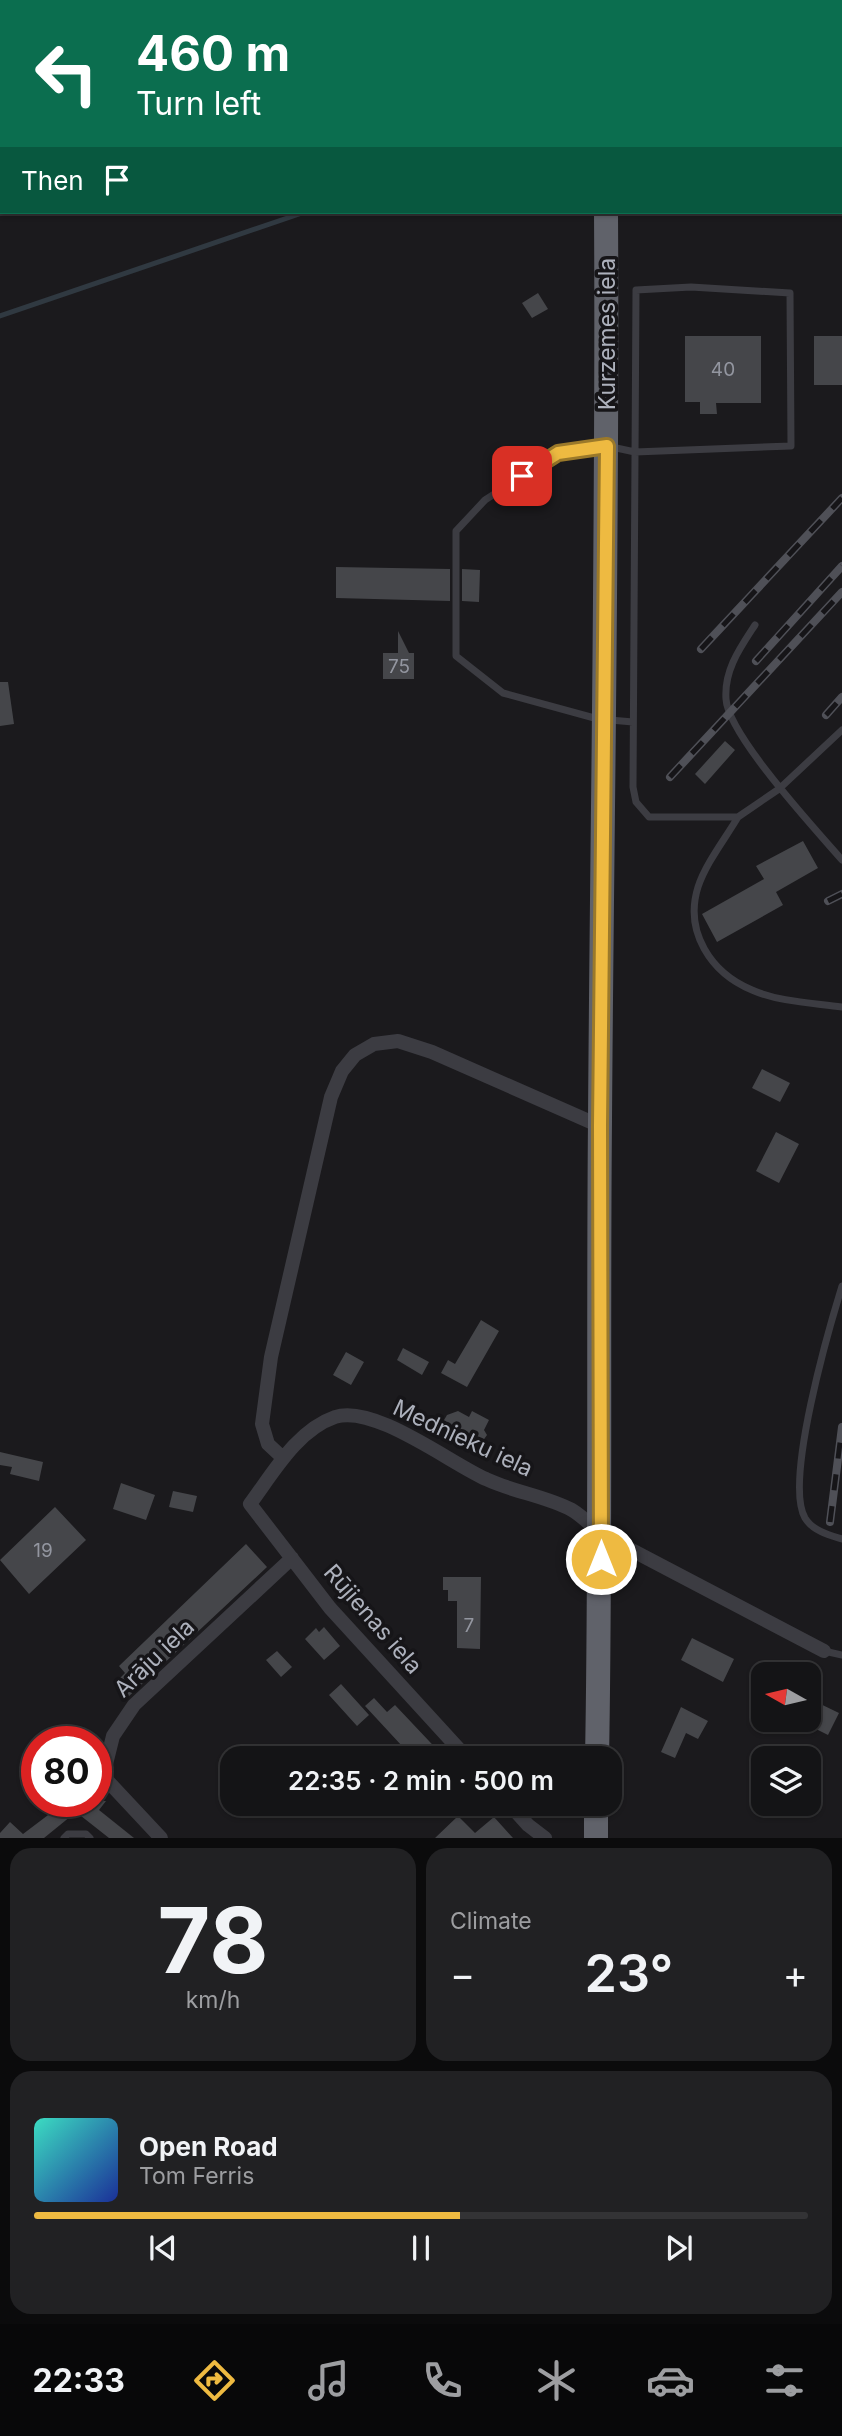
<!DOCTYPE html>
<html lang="en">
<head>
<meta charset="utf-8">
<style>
  :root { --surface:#141416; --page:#212123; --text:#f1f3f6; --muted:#9d9ea1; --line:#333335; --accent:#eeba41 }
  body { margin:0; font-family:Inter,sans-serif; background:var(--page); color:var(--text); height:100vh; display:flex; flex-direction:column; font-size:26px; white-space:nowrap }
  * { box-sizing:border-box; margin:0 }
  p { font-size:23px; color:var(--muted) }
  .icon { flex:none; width:38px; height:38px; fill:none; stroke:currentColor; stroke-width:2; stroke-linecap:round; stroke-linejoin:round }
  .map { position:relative; height:1838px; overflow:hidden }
  .panel { display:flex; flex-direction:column; gap:10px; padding:10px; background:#0b0b0c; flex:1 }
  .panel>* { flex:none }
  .hud { position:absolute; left:0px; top:0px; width:844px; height:214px; box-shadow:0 2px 5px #0004,0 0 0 2px var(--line); background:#0b6e4f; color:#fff; overflow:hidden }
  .needle { width:46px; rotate:278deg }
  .tools { position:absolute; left:751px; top:1662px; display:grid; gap:14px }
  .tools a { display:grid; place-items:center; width:70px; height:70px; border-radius:14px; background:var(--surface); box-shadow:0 2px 5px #0004,0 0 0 2px var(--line); font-size:35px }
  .speed { position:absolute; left:21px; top:1726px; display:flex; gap:14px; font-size:35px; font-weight:700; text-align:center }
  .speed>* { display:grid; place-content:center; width:91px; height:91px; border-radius:50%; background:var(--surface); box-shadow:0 2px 5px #0004,0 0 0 2px var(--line); line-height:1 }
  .speed .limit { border:10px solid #d22; background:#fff; color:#111 }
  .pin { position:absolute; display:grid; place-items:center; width:60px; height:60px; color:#fff; margin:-30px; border-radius:14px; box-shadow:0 4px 10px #0006 }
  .me { position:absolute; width:77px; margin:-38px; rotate:0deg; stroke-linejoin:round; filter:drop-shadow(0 0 5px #0008) }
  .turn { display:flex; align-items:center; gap:24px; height:147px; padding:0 21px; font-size:32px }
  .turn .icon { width:91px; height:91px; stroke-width:2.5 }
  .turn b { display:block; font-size:49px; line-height:60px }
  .then { display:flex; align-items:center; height:66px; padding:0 21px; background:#0003; gap:14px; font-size:26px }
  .big { font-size:52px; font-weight:600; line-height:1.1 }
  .panel .card { flex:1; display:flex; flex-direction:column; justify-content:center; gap:10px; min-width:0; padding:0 24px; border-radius:21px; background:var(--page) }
  .panel .dial { align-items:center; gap:0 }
  .dial b { font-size:91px; line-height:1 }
  .song { display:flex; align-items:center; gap:21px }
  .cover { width:84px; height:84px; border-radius:10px; background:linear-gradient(135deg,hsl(170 70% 55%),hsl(230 70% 35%)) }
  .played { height:7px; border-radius:4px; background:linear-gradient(90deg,var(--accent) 55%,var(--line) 55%) }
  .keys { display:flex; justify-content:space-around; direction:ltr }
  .heat { display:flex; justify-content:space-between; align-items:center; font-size:38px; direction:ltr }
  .panel .tiles { flex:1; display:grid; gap:10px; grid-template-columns:1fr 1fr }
  .card:last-child { grid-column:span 2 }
  .trip { position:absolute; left:220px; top:1746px; width:402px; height:70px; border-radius:21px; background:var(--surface); box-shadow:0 2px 5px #0004,0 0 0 2px var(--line); font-weight:600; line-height:70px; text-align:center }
  .tabs { display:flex; height:112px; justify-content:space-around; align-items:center; background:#080809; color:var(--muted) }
  .tabs .icon { width:49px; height:49px }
  .tabs .selected { color:var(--accent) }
  .tabs b { font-size:32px; color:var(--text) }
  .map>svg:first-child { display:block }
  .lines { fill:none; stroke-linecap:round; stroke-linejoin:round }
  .stream { stroke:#303941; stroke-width:5 }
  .building { fill:#45464a }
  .service { stroke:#3c3c42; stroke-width:7 }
  .minor { stroke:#3c3c42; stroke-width:14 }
  .trunk { stroke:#60626a; stroke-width:24 }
  .rail-casing { stroke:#4f5057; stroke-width:8 }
  .rail { stroke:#161518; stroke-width:5; stroke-dasharray:16; stroke-linecap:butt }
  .route-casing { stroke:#9b792a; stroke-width:18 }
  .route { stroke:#eeba41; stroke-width:12 }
  .labels { text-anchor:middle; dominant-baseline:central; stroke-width:7; stroke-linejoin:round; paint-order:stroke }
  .number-label { font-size:19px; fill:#9396a0 }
  .street-label { font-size:23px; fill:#adb1bc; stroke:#161518 }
</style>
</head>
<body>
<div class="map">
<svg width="842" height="1838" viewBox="0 0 842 1838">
  <rect width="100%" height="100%" fill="#1b1a1d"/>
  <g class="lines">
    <path class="stream" d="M571 2V0
      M0 316 305 212"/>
  </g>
  <path class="building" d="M538 293 548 309 532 318 522 303Z
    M685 336H761V403H716L717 414H700V402H685Z
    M814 336H842V385H814Z
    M336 567 450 569V601L336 598Z
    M462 569 480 570 479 602 462 601Z
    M398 631 409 653H414V679H383V653H398Z
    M0 682H8L14 724 0 726Z
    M725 741 735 750 705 784 695 774Z
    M803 841 818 868 776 892 783 905 717 942 702 914 764 879 756 866Z
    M762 1069 790 1083 780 1102 752 1088Z
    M776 1132 799 1144 779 1183 756 1171Z
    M481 1320 499 1331 467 1387 441 1373 448 1360 455 1364Z
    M403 1348 429 1362 422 1375 397 1360Z
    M346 1352 364 1362 351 1385 333 1375Z
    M458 1411 469 1417 472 1411 489 1420 484 1430 487 1435 475 1452 437 1432 447 1415Z
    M0 1452 43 1462 39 1481 10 1474 12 1467 0 1465Z
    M121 1483 155 1495 146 1520 113 1509Z
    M173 1491 197 1496 193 1512 169 1507Z
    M55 1507 86 1540 29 1594 0 1560Z
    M246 1544 267 1567 128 1697 115 1683 125 1673 119 1666Z
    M443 1577H481L480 1649 457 1648V1601H448V1590H443Z
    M324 1627 340 1646 324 1660 305 1639 316 1628 319 1632Z
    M692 1638 734 1659 723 1682 681 1660Z
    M277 1651 292 1667 281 1677 266 1660Z
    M341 1684 369 1715 357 1726 329 1695Z
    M374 1698 387 1712 395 1705 446 1759H387L402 1746 365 1706Z
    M808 1698 839 1713 828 1735 808 1725Z
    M681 1707 708 1721 698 1739 686 1733 675 1758 661 1752Z
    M56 1801H106L99 1810 134 1838H109L76 1812 44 1838H0V1833L10 1822 23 1834 60 1806Z
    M458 1816 475 1833 494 1817 513 1838H435Z"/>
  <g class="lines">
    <path class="service" d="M755 625C740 648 724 670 726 699 728 735 816 830 842 860
      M598 719 503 693 456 656V531L485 500 558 453 607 446 635 452 791 446 790 293 691 287 636 290 633 787 636 802 649 817H738L779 789 842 730
      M610 720 633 722
      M738 817C725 839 706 863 698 887 684 932 711 973 752 990 779 1002 814 1003 842 1007
      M842 1286C829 1328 784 1482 805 1518 813 1531 829 1535 842 1539
      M824 1651 842 1655
      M64 1838 68 1834H86L90 1838"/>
    <path class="minor" d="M283 1458 268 1444 262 1424 271 1357 331 1097 342 1071 355 1055 374 1044 398 1041 432 1052 600 1126
      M468 1759 330 1608 250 1504C273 1473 297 1430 335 1417 374 1404 450 1463 486 1479 513 1492 546 1496 572 1510 582 1516 592 1526 601 1534L824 1651
      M509 1804 528 1825 545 1838
      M161 1838 103 1776 113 1736 134 1705 292 1558"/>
    <path class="trunk" d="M606 2V0
      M597 1759C601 1546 598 1334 600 1121 602 818 608 515 606 212
      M596 1838V1804"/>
    <defs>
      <path id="rail" d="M701 649 842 498
        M756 661 842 566
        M826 715 842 697
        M670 777 842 592
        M828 901 842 894
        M830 1522 842 1427"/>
    </defs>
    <use href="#rail" class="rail-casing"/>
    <use href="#rail" class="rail"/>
  </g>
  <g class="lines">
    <defs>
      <path id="route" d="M522 476 558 453 607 446 600 1126 601 1559"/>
    </defs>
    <use href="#route" class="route-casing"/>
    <use href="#route" class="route"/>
  </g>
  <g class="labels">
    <g class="number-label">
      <text x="723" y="369">40</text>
      <text x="399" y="666">75</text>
      <text x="43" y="1550">19</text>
      <text x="469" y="1625">7</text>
    </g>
    <g class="street-label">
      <text transform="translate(607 334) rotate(-90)">Kurzemes iela</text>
      <text transform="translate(463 1438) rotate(25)">Mednieku iela</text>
      <text transform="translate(373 1619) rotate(49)">Rūjienas iela</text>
      <text transform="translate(154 1658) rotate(-44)">Arāju iela</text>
    </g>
  </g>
</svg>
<div class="tools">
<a><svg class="needle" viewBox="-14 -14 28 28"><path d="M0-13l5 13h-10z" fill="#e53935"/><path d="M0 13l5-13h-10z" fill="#9d9ea1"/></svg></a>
<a><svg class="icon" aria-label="layers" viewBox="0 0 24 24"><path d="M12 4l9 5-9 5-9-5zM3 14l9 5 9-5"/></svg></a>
</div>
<div class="speed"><div class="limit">80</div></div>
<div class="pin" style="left:522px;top:476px;background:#d93025"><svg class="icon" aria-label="arrive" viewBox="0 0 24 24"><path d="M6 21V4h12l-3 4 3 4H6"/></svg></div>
<svg class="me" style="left:601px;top:1559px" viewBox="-20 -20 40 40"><circle r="17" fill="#eeba41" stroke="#fff" stroke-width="3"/><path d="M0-11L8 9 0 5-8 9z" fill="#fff"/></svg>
<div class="trip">22:35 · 2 min · 500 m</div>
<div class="hud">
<div class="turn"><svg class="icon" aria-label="left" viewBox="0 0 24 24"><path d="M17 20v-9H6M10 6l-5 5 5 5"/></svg><div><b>460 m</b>Turn left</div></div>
<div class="then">Then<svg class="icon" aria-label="arrive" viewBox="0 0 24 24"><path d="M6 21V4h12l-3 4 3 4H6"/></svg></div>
</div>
</div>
<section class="panel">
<div class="tiles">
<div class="card dial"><b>78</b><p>km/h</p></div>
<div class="card"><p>Climate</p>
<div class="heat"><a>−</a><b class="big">23°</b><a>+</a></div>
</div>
<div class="card">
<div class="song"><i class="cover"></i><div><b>Open Road</b><p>Tom Ferris</p></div></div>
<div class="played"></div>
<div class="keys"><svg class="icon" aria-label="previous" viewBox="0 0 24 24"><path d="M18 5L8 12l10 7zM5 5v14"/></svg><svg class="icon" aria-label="pause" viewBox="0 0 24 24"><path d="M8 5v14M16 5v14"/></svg><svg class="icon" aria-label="next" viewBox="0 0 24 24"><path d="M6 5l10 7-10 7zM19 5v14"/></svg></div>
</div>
</div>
</section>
<nav class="tabs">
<b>22:33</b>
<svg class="icon selected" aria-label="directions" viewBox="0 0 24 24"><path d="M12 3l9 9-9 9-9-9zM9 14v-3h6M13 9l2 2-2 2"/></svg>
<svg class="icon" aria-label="music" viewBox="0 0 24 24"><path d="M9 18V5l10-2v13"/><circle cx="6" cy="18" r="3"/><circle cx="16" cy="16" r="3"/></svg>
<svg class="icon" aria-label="phone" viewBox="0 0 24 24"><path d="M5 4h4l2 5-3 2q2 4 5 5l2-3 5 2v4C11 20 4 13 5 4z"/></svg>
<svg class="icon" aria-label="climate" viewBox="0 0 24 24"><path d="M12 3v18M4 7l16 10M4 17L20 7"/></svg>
<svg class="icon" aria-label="car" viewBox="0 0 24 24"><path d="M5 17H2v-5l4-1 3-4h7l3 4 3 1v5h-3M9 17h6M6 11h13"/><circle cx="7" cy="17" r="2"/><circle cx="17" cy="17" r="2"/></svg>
<svg class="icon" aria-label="filters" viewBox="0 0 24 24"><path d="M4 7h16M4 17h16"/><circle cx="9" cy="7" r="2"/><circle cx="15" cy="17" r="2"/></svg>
</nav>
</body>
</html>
